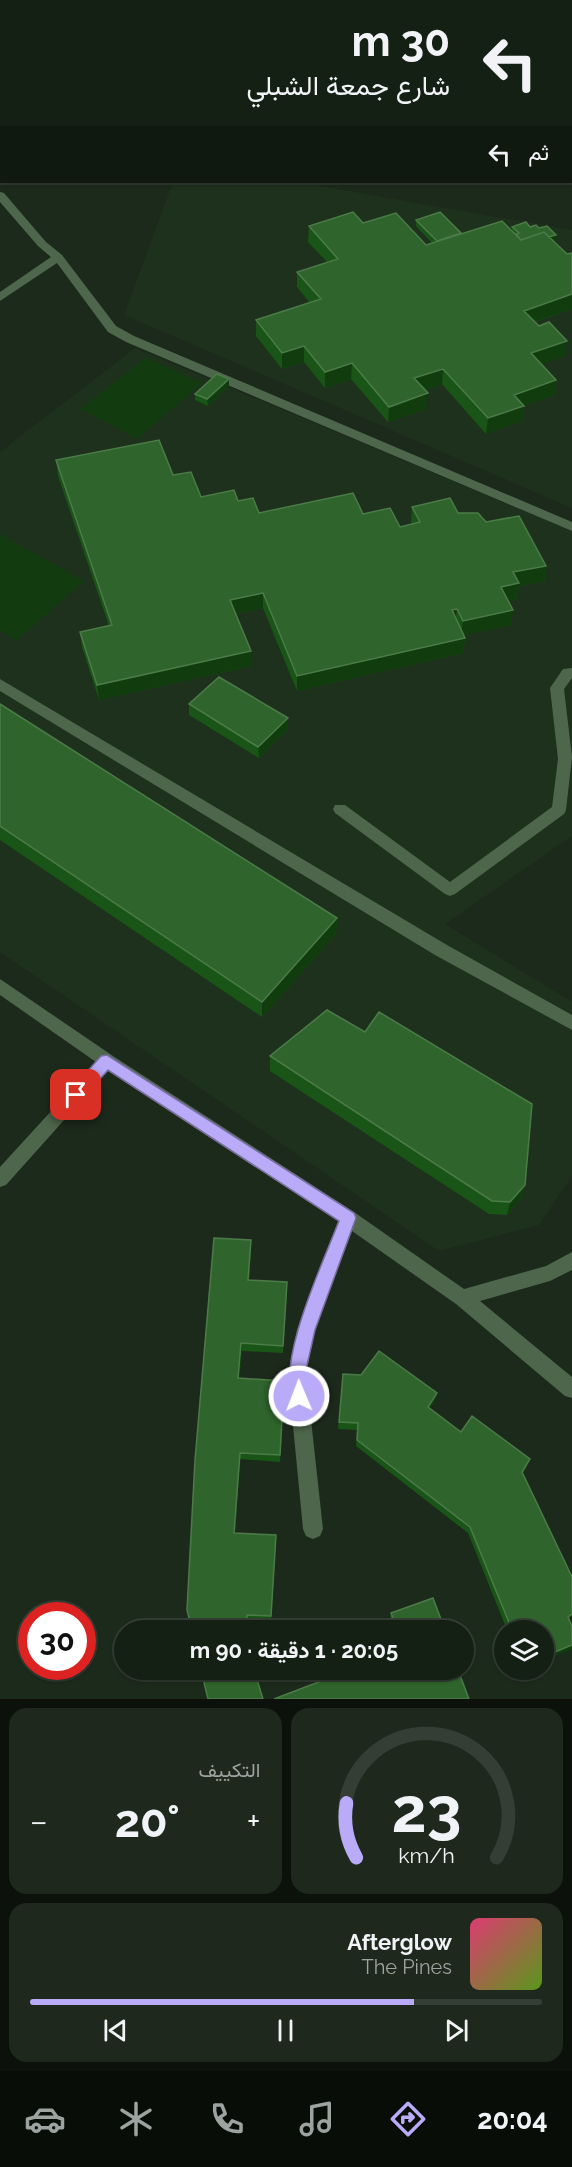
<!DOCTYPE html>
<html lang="ar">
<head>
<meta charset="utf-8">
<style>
  :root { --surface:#152014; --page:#1e281d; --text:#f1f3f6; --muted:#9da3a0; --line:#343e34; --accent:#b9abf7 }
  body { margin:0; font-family:Raleway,Vazirmatn,sans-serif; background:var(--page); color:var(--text); direction:rtl; height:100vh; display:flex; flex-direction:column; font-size:22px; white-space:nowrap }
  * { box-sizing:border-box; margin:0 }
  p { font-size:20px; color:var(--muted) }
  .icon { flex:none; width:33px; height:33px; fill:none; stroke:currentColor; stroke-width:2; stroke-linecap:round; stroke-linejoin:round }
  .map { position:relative; height:1699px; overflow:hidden; direction:ltr }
  .details { display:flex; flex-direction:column; gap:9px; padding:9px; background:#0c120b; flex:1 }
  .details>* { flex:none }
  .guide { position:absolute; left:0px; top:0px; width:573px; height:183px; box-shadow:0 2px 4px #0004,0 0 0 2px var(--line); direction:rtl; background:#152014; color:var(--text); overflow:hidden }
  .buttons { position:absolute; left:494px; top:1620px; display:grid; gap:12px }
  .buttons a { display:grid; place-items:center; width:60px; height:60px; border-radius:50%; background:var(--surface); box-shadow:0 2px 4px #0004,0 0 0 2px var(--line); font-size:30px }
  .speed { position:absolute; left:18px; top:1602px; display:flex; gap:12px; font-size:30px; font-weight:700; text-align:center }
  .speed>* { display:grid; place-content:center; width:78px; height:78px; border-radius:50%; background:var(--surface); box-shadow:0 2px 4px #0004,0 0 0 2px var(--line); line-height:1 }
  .speed .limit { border:9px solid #d22; background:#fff; color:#111 }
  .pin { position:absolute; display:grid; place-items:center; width:51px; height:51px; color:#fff; margin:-26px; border-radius:12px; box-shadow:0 3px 9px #0006 }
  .me { position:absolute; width:66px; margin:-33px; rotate:359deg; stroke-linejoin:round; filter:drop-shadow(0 0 4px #0008) }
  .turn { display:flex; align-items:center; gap:21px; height:126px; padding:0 24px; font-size:27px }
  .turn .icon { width:78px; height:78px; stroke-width:2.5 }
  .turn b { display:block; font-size:42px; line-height:51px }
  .then { display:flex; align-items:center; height:57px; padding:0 24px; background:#0003; gap:12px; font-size:22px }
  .big { font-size:45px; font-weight:700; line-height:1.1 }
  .details .widget { flex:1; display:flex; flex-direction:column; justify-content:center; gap:9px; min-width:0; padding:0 21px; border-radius:18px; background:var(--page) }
  .details .dial { align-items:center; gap:0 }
  .dial svg { height:156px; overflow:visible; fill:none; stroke:var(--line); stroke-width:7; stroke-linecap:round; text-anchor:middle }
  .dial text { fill:var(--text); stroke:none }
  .song { display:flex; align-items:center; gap:18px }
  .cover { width:72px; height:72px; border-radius:9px; background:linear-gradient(135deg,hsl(340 70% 55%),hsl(90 70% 35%)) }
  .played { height:6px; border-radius:3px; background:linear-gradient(90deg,var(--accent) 75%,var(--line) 75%) }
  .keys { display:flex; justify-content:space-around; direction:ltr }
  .heat { display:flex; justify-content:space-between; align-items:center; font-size:33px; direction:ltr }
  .details .tiles { flex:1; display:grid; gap:9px; grid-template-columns:1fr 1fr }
  .widget:last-child { grid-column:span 2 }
  .trip { position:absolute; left:114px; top:1620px; width:360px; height:60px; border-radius:30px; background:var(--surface); box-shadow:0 2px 4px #0004,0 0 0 2px var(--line); font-weight:700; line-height:60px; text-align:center; direction:rtl }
  .tabs { display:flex; height:96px; justify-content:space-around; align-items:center; background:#080d08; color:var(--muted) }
  .tabs .icon { width:42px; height:42px }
  .tabs .selected { color:var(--accent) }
  .tabs b { font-size:27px; color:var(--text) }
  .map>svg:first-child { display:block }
  .built { fill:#1e311c }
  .green { fill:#123c0f }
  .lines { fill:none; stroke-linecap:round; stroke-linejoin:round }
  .minor { fill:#4e664b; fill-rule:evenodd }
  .wall { fill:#195516 }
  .shaded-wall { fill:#113d0e }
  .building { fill:#2f652c; stroke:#4c7b49; stroke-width:1.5 }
  .route { fill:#b9abf7; stroke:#786fa1; stroke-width:1.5 }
</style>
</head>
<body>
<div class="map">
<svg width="572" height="1699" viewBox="0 0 572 1699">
  <rect width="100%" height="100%" fill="#1c2a1b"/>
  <path class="built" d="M173 182H297L572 230V508L124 315Z
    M135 348 572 531V836L445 924 572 1002V1176L539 1225 439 1251 0 952V452Z"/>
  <path class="green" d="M146 358 202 383 137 439 80 409Z
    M0 534 84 581 17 640 0 630Z"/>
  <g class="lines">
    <path class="minor" d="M0 192 4 193 46 242 62 255 116 326 134 336 572 522V531L126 342 108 332 57 263 0 301V292L51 257 38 246 0 202Z
      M572 668V678L564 689 572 757 566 810 564 814 455 894 450 896 445 894 335 813 333 809 335 805H345L450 882 552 807 558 759 550 688 563 669Z
      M0 679 447 945 572 1015V1030L435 955 0 691Z
      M0 979 113 1056 354 1212 464 1289 546 1266 572 1252V1270L550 1281 480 1301 572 1377V1398L565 1396 456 1304 352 1231 315 1330 306 1374 323 1529 320 1536 313 1539 306 1536 303 1529 288 1374 297 1330 338 1221 108 1071 6 1185 0 1187V1167L96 1062 0 995Z"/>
  </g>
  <path class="wall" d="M416 220 461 233 512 230V227H530L555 241 554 242 567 254 572 253V309L535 322 565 356 541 364 556 380 554 395 524 406 522 421 486 434 442 384 425 390 426 409 388 422 351 379 325 388 304 362 282 369 256 336V320L310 303 297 287V272L327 262 308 242 309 226 363 223 426 245 432 243 416 226Z
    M229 385 208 406 195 400V394Z
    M56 460 173 475 201 497 238 501 259 513 363 514 400 527 412 524 411 522 412 507 458 513 486 522 546 566 544 581 519 586 517 599 508 600 511 625 464 635 465 638 463 653 297 691 263 608 236 614 251 666 99 700 82 647 80 632 109 626 58 476Z
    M0 704 337 918 336 934 262 1017 0 840Z
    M189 704 288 729 259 758 189 715Z
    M270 1056 525 1185 521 1199 507 1215 489 1214 270 1071Z
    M251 1240V1248L249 1280 287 1290 283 1353 242 1351 239 1378 284 1388 280 1462 240 1459 235 1533 276 1535 271 1622 248 1620 192 1630Z
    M343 1374 437 1393 435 1401 430 1408 461 1432 527 1466 523 1473 569 1619 572 1649 543 1660V1630H507L468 1533 356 1446 357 1430 338 1429Z
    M391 1613 445 1630H394L390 1618Z"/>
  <path class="shaded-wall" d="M556 235 555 241 525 251 526 245Z
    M572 294V309L522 326 524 311Z
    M567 341 565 356 529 369 531 353Z
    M304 346V362L282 369V353Z
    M352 363 351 379 325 388V372Z
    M443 369 442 384 413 394 414 378Z
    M229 379V385L208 406 207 399Z
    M556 380 554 395 524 406 522 421 486 434 488 418 514 395Z
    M428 393 426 409 388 422 389 407Z
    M546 566 544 581 519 586 517 599 499 602 501 587 513 572Z
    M263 593V608L231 615 230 600Z
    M457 609 455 624 452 610Z
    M513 610 511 625 461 636 463 621Z
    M465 638 463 653 297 691V676Z
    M251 651V666L99 700 97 685Z
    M288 718V729L259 758 258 747Z
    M337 918 336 934 262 1017V1002Z
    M525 1185 521 1199 507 1215 510 1202Z
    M251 1240V1248L248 1288V1280Z
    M241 1343 242 1351 239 1385 238 1378Z
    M437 1393 435 1401 426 1414 428 1407Z
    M240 1453V1459L234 1539V1533Z
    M572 1645V1649L543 1660V1657Z"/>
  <path class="building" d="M353 212 363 223 396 213 426 245 502 221 521 240 544 232 567 254 572 253V294L524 311 539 326 549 322 567 341 531 353 556 380 514 395 524 406 488 418 443 369 414 378 428 393 389 407 352 363 325 372 304 346 282 353 256 320 321 299 297 272 338 259 309 226Z
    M440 212 461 233 437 241 416 220Z
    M526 222 530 227 536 225 539 228 547 226 556 235 549 237 544 232 521 240 516 234 519 233 512 227Z
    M217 374 229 379 207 399 195 394Z
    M159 440 173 475 191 472 201 497 234 490 238 501 253 498 259 513 353 493 363 514 390 508 400 527 420 522 412 507 450 498 458 513H478L486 522 519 516 546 566 513 572 519 583 501 587 513 610 463 621 457 609 452 610 465 638 297 676 263 593 230 600 251 651 97 685 80 632 112 625 56 460Z
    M219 677 288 718 258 747 189 704Z
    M0 704 337 918 262 1002 0 826Z
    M327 1010 365 1032 379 1012 532 1104 525 1185 510 1202 492 1201 270 1056Z
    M214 1238 251 1240 248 1280 287 1282 283 1346 241 1343 238 1378 284 1381 280 1455 240 1453 234 1533 276 1535 271 1616 247 1615V1630H192L187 1610 195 1460Z
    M379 1351 437 1393 428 1407 461 1432 472 1416 530 1459 522 1472 572 1577V1614L568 1617 572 1626V1645L543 1657V1630H512L470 1527 357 1440 358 1423 339 1422 343 1374 361 1375Z
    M433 1598 445 1630H397L391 1613Z
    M201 1670H254L263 1699H208Z
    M350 1670H458L469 1699H274Z"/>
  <path class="route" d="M107 1055 354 1213 356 1218 315 1330 305 1374 308 1396 305 1402 299 1404 293 1402C276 1361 323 1263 339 1221L108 1070 82 1099 76 1101 71 1099 69 1095 71 1090 101 1056Z"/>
</svg>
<div class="buttons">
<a><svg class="icon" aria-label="layers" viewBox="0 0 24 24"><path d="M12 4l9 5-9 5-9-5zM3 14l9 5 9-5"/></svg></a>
</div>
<div class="speed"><div class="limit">30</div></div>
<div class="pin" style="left:76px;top:1095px;background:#d93025"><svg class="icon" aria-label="arrive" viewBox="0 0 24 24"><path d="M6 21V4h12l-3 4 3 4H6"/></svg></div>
<svg class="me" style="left:299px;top:1396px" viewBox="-20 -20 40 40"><circle r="17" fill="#b9abf7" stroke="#fff" stroke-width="3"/><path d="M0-11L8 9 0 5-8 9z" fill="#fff"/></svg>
<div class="trip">20:05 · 1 دقيقة · 90 m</div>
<div class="guide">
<div class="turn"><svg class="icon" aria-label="left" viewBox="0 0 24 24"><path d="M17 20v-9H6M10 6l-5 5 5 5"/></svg><div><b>30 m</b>شارع جمعة الشبلي</div></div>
<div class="then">ثم<svg class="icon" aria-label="left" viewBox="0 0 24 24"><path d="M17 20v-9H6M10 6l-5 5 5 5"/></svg></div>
</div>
</div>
<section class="details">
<div class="tiles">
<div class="widget dial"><svg viewBox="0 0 100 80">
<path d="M14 69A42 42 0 1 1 86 69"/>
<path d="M14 69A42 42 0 0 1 9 41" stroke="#b9abf7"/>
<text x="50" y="56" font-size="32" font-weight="700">23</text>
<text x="50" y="72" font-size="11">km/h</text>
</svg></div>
<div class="widget"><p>التكييف</p>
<div class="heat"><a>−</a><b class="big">20°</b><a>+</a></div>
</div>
<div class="widget">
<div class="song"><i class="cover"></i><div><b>Afterglow</b><p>The Pines</p></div></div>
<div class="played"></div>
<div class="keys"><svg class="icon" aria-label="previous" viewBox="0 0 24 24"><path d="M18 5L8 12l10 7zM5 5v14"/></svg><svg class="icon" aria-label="pause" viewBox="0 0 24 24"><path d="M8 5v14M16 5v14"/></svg><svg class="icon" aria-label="next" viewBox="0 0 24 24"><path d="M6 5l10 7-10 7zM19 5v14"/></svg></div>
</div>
</div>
</section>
<nav class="tabs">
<b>20:04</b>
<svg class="icon selected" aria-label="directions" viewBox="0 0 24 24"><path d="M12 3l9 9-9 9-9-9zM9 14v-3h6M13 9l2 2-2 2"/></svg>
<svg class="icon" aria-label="music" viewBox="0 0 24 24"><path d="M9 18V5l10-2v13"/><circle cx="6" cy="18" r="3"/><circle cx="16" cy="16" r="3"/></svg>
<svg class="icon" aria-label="phone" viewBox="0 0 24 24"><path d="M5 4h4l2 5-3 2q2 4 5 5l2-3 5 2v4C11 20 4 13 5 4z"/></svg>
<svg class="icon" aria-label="climate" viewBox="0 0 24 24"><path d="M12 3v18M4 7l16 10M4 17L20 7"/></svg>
<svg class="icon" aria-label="car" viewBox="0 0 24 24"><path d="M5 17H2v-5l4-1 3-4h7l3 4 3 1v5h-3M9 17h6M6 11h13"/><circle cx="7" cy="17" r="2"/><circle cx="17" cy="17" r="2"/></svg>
</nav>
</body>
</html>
